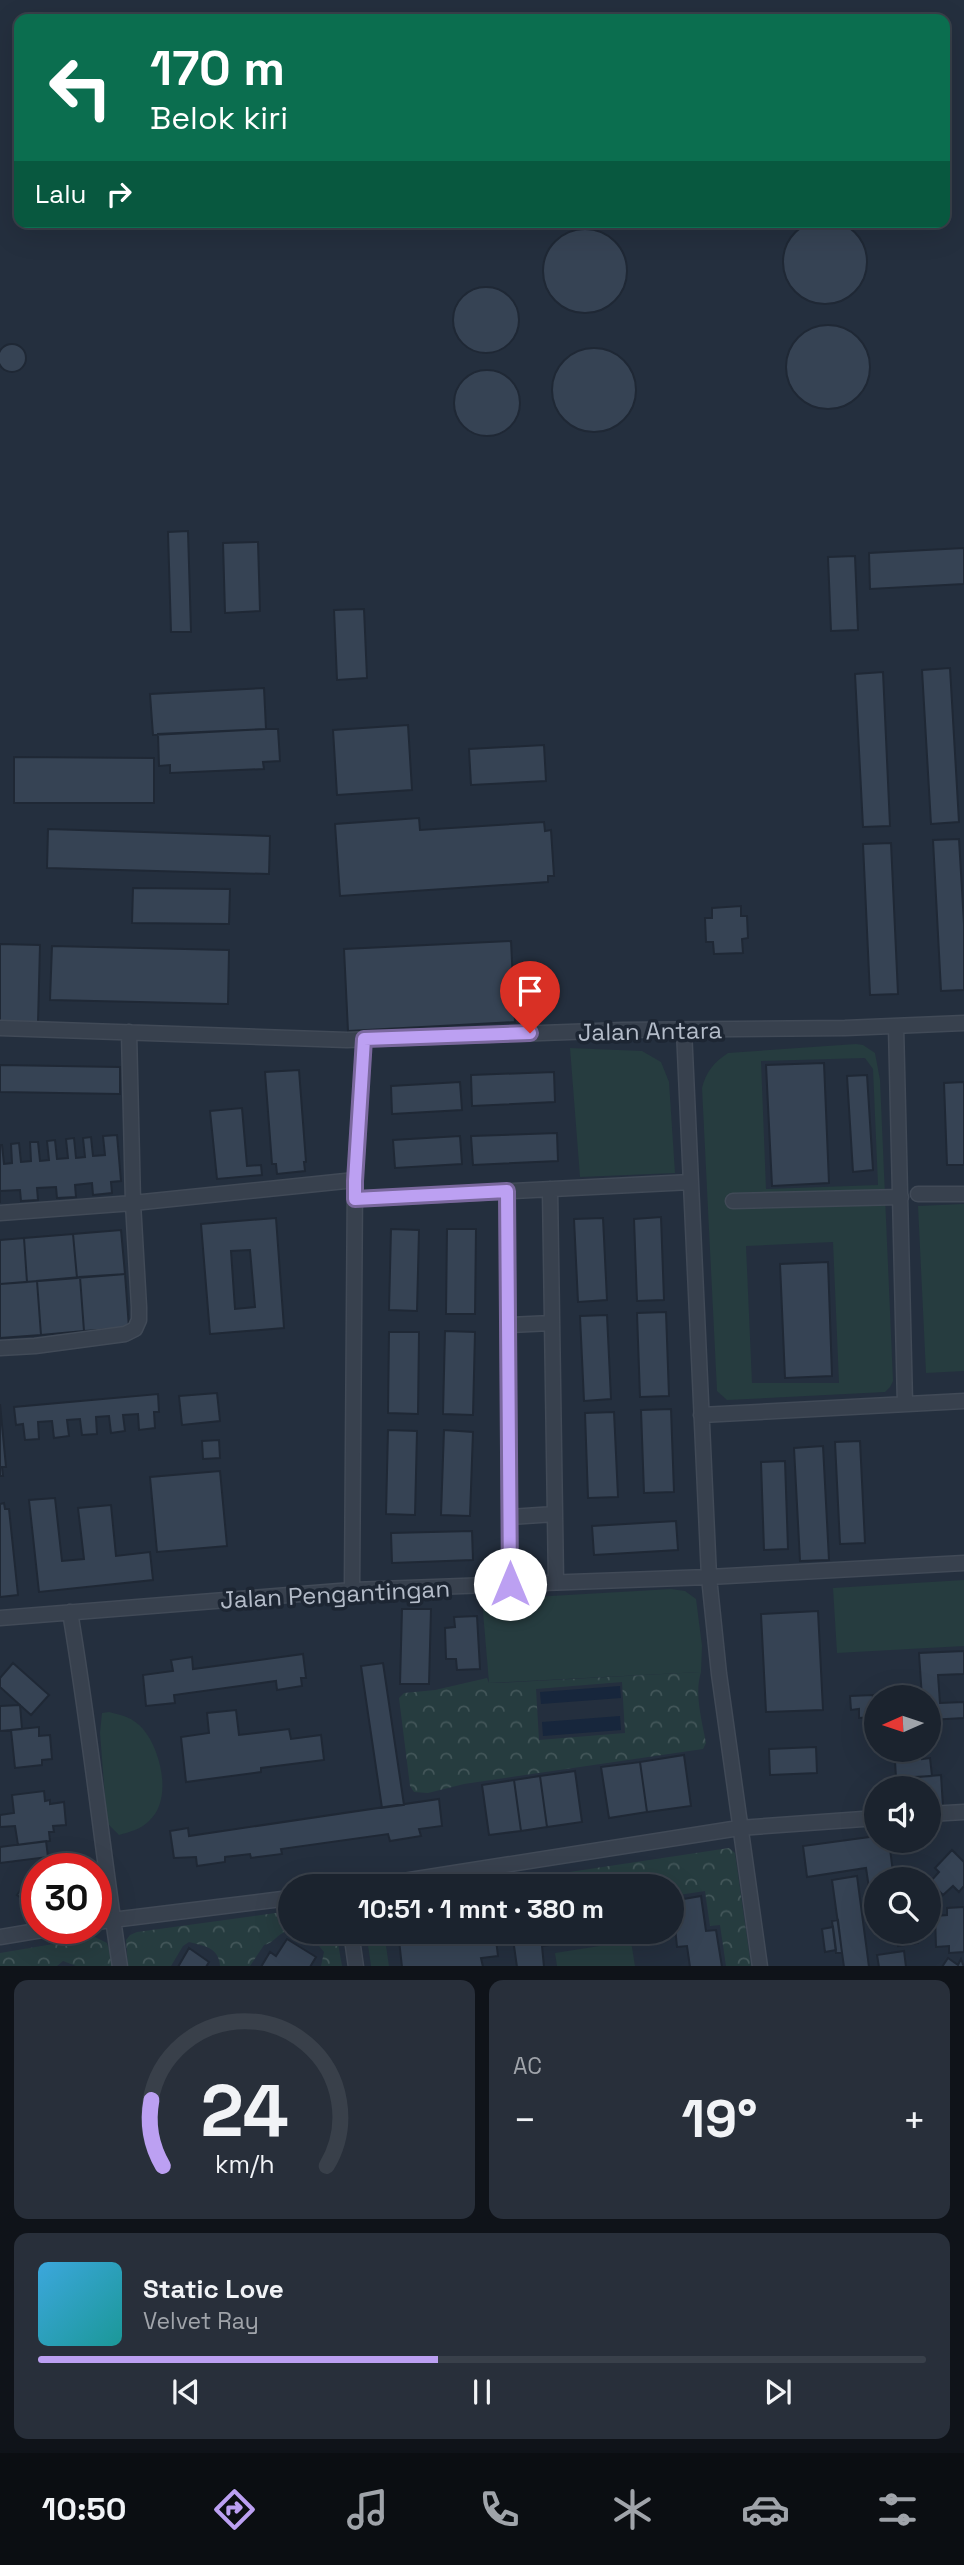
<!DOCTYPE html>
<html lang="id">
<head>
<meta charset="utf-8">
<style>
  :root { --surface:#1b232e; --page:#282f3a; --text:#f1f3f6; --muted:#a0a4aa; --line:#39404a; --accent:#bca0f2 }
  body { margin:0; font-family:"Space Grotesk",sans-serif; background:var(--page); color:var(--text); height:100vh; display:flex; flex-direction:column; font-size:26px; white-space:nowrap }
  * { box-sizing:border-box; margin:0 }
  p { font-size:23px; color:var(--muted) }
  .icon { flex:none; width:38px; height:38px; fill:none; stroke:currentColor; stroke-width:2; stroke-linecap:round; stroke-linejoin:round }
  .map { position:relative; height:1966px; overflow:hidden }
  .details { display:flex; flex-direction:column; gap:14px; padding:14px; background:#0f1319; flex:1 }
  .details>* { flex:none }
  .banner { position:absolute; left:14px; top:14px; width:936px; height:214px; border-radius:14px; box-shadow:0 7px 28px #0002,0 0 0 2px var(--line); background:#0b6e4f; color:#fff; overflow:hidden }
  .needle { width:46px; rotate:267deg }
  .controls { position:absolute; left:864px; top:1685px; display:grid; gap:14px }
  .controls a { display:grid; place-items:center; width:77px; height:77px; border-radius:50%; background:var(--surface); box-shadow:0 7px 28px #0002,0 0 0 2px var(--line); font-size:35px }
  .speed { position:absolute; left:21px; top:1853px; display:flex; gap:14px; font-size:35px; font-weight:700; text-align:center }
  .speed>* { display:grid; place-content:center; width:91px; height:91px; border-radius:50%; background:var(--surface); box-shadow:0 7px 28px #0002,0 0 0 2px var(--line); line-height:1 }
  .speed .limit { border:10px solid #d22; background:#fff; color:#111 }
  .pin { position:absolute; display:grid; place-items:center; width:60px; height:60px; color:#fff; margin:-72px -30px; border-radius:50% 50% 50% 0; rotate:-45deg; box-shadow:0 0 7px #0007 }
  .pin .icon { rotate:45deg }
  .me { position:absolute; width:77px; margin:-38px; rotate:0deg; stroke-linejoin:round; filter:drop-shadow(0 0 5px #0008) }
  .turn { display:flex; align-items:center; gap:24px; height:147px; padding:0 21px; font-size:32px }
  .turn .icon { width:91px; height:91px; stroke-width:2.5 }
  .turn b { display:block; font-size:49px; line-height:60px }
  .then { display:flex; align-items:center; height:66px; padding:0 21px; background:#0003; gap:14px; font-size:26px }
  .big { font-size:52px; font-weight:600; line-height:1.1 }
  .details .card { flex:1; display:flex; flex-direction:column; justify-content:center; gap:10px; min-width:0; padding:0 24px; border-radius:14px; background:var(--page) }
  .details .dial { align-items:center; gap:0 }
  .dial svg { height:182px; overflow:visible; fill:none; stroke:var(--line); stroke-width:7; stroke-linecap:round; text-anchor:middle }
  .dial text { fill:var(--text); stroke:none }
  .song { display:flex; align-items:center; gap:21px }
  .cover { width:84px; height:84px; border-radius:10px; background:linear-gradient(135deg,hsl(200 70% 55%),hsl(180 70% 35%)) }
  .played { height:7px; border-radius:4px; background:linear-gradient(90deg,var(--accent) 45%,var(--line) 45%) }
  .keys { display:flex; justify-content:space-around; direction:ltr }
  .heat { display:flex; justify-content:space-between; align-items:center; font-size:38px; direction:ltr }
  .details .tiles { flex:1; display:grid; gap:14px; grid-template-columns:1fr 1fr }
  .card:last-child { grid-column:span 2 }
  .trip { position:absolute; left:278px; top:1874px; width:406px; height:70px; border-radius:35px; background:var(--surface); box-shadow:0 7px 28px #0002,0 0 0 2px var(--line); font-weight:600; line-height:70px; text-align:center }
  .menu { display:flex; height:112px; justify-content:space-around; align-items:center; background:#0b0e12; color:var(--muted) }
  .menu .icon { width:49px; height:49px }
  .menu .on { color:var(--accent) }
  .menu b { font-size:32px; color:var(--text) }
  .map>svg:first-child { display:block }
  .green { fill:#263c3f; fill-rule:evenodd }
  .forest { fill:url(#forest-crowns); fill-rule:evenodd }
  .water { fill:#17263c }
  .building { fill:#364354; stroke:#1f2835; stroke-width:2; fill-rule:evenodd }
  .lines { fill:none; stroke-linecap:round; stroke-linejoin:round }
  .street-casing { stroke:#414a57; stroke-width:17 }
  .street { stroke:#38414e; stroke-width:14 }
  .route-casing { stroke:#7a689d; stroke-width:18 }
  .route { stroke:#bca0f2; stroke-width:12 }
  .labels { text-anchor:middle; dominant-baseline:central; stroke-width:7; stroke-linejoin:round; paint-order:stroke }
  .street-label { font-size:24px; fill:#b4bcc9; stroke:#1d2633 }
</style>
</head>
<body>
<div class="map">
<svg width="964" height="1967" viewBox="0 0 964 1967">
  <defs>
    <pattern id="forest-crowns" width="20" height="18" patternUnits="userSpaceOnUse" patternTransform="scale(1.75)"><rect width="20" height="18" fill="#263c3f"/><path d="M2 6a3 3 0 1 1 6 0M12 15a3 3 0 1 1 6 0" fill="none" stroke="#435659"/></pattern>
  </defs>
  <rect width="100%" height="100%" fill="#242f3e"/>
  <path class="green" d="M856 1044 863 1045 875 1053 880 1080 893 1381 890 1387 885 1392 727 1400 717 1391 702 1088C706 1072 714 1062 728 1053ZM865 1058 873 1069 878 1185 766 1189 761 1061ZM833 1242 839 1383H752L746 1246Z
    M570 1048 642 1051 661 1062 669 1082 675 1173 580 1177Z
    M964 1204V1371L926 1373 918 1206Z
    M964 1580V1646L837 1653 833 1588Z
    M671 1589 685 1591 696 1599 702 1646 701 1672 489 1683 482 1600Z
    M109 1712C122 1715 134 1718 143 1729 161 1750 173 1800 149 1821 141 1829 130 1832 119 1835L107 1823 100 1733 102 1713Z
    M366 1932H384L389 1966H371Z
    M631 1941 635 1966H557L555 1953Z"/>
  <path class="forest" d="M701 1672C694 1694 702 1721 706 1743L703 1749 464 1784 428 1793 414 1792 410 1786 399 1698 404 1693 435 1690 487 1678 489 1683H500ZM622 1682 625 1733 539 1740 536 1689Z
    M729 1848 735 1853 751 1966H726L720 1925 710 1926 705 1891 672 1896V1886H497L503 1882Z
    M290 1911V1932H336L342 1966H321L324 1952 319 1946 287 1931C277 1934 274 1943 264 1945L250 1966H220C219 1948 205 1946 189 1942L183 1946 171 1966H128L126 1940 130 1935 137 1932Z
    M95 1937 107 1943 114 1966H76L63 1961 57 1966 0 1967V1953Z"/>
  <path class="water" d="M620 1686 621 1698 541 1704 540 1692Z
    M620 1716 621 1730 543 1736 542 1722Z"/>
  <path class="building" d="M783 262a42 42 0 1 1 84 0a42 42 0 1 1-84 0Z
    M543 271a42 42 0 1 1 84 0a42 42 0 1 1-84 0Z
    M453 320a33 33 0 1 1 66 0a33 33 0 1 1-66 0Z
    M786 367a42 42 0 1 1 84 0a42 42 0 1 1-84 0Z
    M-2 358a14 14 0 1 1 28 0a14 14 0 1 1-28 0Z
    M552 390a42 42 0 1 1 84 0a42 42 0 1 1-84 0Z
    M454 403a33 33 0 1 1 66 0a33 33 0 1 1-66 0Z
    M188 531 191 632H171L168 532Z
    M258 542 260 611 225 613 223 543Z
    M964 548V584L870 589 869 553Z
    M855 556 858 630 831 631 828 557Z
    M364 609 367 678 337 680 334 610Z
    M950 668 959 822 931 824 922 670Z
    M883 672 890 826 863 827 855 674Z
    M264 688 266 729 153 735 150 694Z
    M408 725 412 790 337 795 333 730Z
    M266 729H278L280 761 263 762 264 769 170 773V765L159 766 158 734Z
    M544 745 546 781 471 785 469 749Z
    M14 757 154 758V803H14Z
    M419 818 420 830 544 822 545 831 551 830 554 876H548V882L340 896 335 824Z
    M48 829 270 836 269 874 47 868Z
    M959 839 964 924V990L941 991 933 840Z
    M891 843 898 994 870 995 863 844Z
    M133 888 230 889 229 924 132 923Z
    M741 906V916H747L748 938 742 939 743 953 714 954 713 942H706L705 918H712V908Z
    M511 941 515 1022 348 1031 344 949Z
    M0 944 40 945 38 1023 0 1022Z
    M52 946 229 950 228 1004 50 1000Z
    M824 1063 829 1183 772 1186 766 1065Z
    M0 1065 120 1067V1094L0 1092Z
    M299 1070 306 1162H304L305 1171 277 1174 276 1164H272L265 1072Z
    M554 1072 555 1102 472 1106 471 1075Z
    M867 1075 873 1170 853 1172 847 1076Z
    M460 1082 462 1110 392 1114 391 1086Z
    M964 1082V1165H947L944 1083Z
    M242 1108 247 1166 261 1165 262 1175 217 1179 210 1111Z
    M557 1133 558 1161 473 1165 471 1136Z
    M117 1135 121 1181 111 1182 112 1193 93 1195 92 1183 75 1185 76 1197 57 1198 56 1187 37 1188 38 1200 21 1201 20 1190 0 1191V1203V1145H2L4 1164 12 1163 11 1144 19 1143 21 1162 31 1161 30 1142H38L40 1161 49 1160 47 1141 55 1140 57 1159 68 1158 66 1139 74 1138 76 1158 85 1157 83 1138 91 1137 93 1156 105 1155 103 1136Z
    M460 1136 462 1164 395 1168 393 1140Z
    M661 1217 664 1300 637 1301 634 1219Z
    M276 1218 284 1328 210 1334 201 1224ZM250 1250 255 1307 235 1309 231 1251Z
    M603 1218 607 1300 578 1302 574 1219Z
    M391 1229 419 1230 417 1311 389 1310Z
    M447 1229H476L475 1314H446Z
    M121 1230 125 1274 77 1278 73 1234Z
    M73 1234 77 1278 27 1282 24 1238Z
    M24 1238 27 1282 0 1284V1240Z
    M828 1262 832 1376 785 1378 780 1264Z
    M125 1274 129 1328 84 1331 80 1277Z
    M80 1277 84 1331 41 1335 37 1281Z
    M37 1281 41 1335 0 1338V1284Z
    M666 1312 669 1396 640 1397 637 1313Z
    M607 1315 611 1399 584 1401 580 1316Z
    M445 1331 475 1332 473 1415 443 1414Z
    M389 1332H419L418 1414 388 1413Z
    M217 1393 220 1421 182 1425 179 1396Z
    M158 1394 159 1412H154L155 1428 139 1430 138 1414 123 1415 125 1431 111 1433 109 1416 96 1417 97 1434 82 1435 80 1419 67 1420 69 1436 54 1438 52 1421 38 1422 39 1439 25 1440 23 1424 16 1425 14 1407Z
    M0 1404 6 1467H2L3 1476H0Z
    M671 1409 674 1492 644 1493 641 1410Z
    M614 1412 618 1497 588 1498 585 1413Z
    M388 1430 417 1431 415 1515 386 1514Z
    M444 1430 473 1432 470 1516 441 1515Z
    M219 1440 220 1458 203 1459 202 1441Z
    M860 1441 865 1543 840 1544 835 1442Z
    M823 1446 829 1560 800 1561 794 1448Z
    M785 1461 788 1549 764 1550 761 1462Z
    M220 1471 227 1546 157 1552 150 1477Z
    M55 1498 62 1561 84 1559 78 1508 111 1505 116 1556 150 1552 153 1580 39 1592 29 1500Z
    M4 1503 5 1509H9L18 1595 0 1597V1504Z
    M676 1521 678 1550 594 1555 592 1526Z
    M472 1531 473 1560 392 1563 391 1533Z
    M402 1609H431L429 1684H400Z
    M818 1611 823 1710 766 1712 761 1614Z
    M477 1616 480 1669 457 1670 456 1659H446L445 1628 455 1627 454 1617Z
    M964 1651V1674L938 1675 940 1703 964 1702V1718L929 1720V1698H922L919 1653Z
    M303 1654 306 1678H301L302 1686 277 1690 276 1681 174 1695 175 1703 146 1706 143 1675 173 1671 171 1660 192 1657 193 1669Z
    M13 1663 49 1695 31 1715 0 1687V1678Z
    M383 1663 404 1805 382 1808 361 1666Z
    M873 1695 872 1717 859 1718V1709L851 1710 850 1696Z
    M20 1705 22 1729 0 1731V1706Z
    M236 1710 239 1735 289 1729 291 1739 321 1735 324 1760 261 1768V1772L186 1782 181 1737 209 1733 207 1713Z
    M39 1727V1736L50 1735 52 1759 42 1760V1765L15 1768 11 1730Z
    M816 1747 817 1773 770 1775 769 1749Z
    M922 1754V1759L930 1758 932 1776 896 1778 895 1761 904 1760 903 1755Z
    M684 1755 691 1806 647 1812 640 1762Z
    M640 1762 647 1812 609 1818 601 1767Z
    M575 1771 582 1822 547 1827 540 1776Z
    M941 1775 943 1807 929 1808V1788H919L918 1777Z
    M540 1776 547 1827 521 1831 514 1780Z
    M514 1780 521 1831 489 1835 482 1785Z
    M44 1791 45 1801 50 1800V1804L64 1802 66 1825 53 1826 54 1832H49L50 1841 18 1845 15 1826 0 1827V1815L14 1813 12 1795Z
    M439 1799 442 1826 419 1829 421 1836 390 1841 388 1834 281 1849 282 1854 251 1858 250 1854 225 1857V1862L197 1866 196 1857 174 1858 170 1831 188 1828 189 1836Z
    M877 1836V1841H889L894 1880H877V1907L872 1908 866 1868 807 1877 803 1846Z
    M46 1841 48 1857 0 1863V1847Z
    M952 1850 964 1862V1886L959 1892 953 1886 943 1895 930 1882 939 1872 935 1868Z
    M41 1862 50 1869H37L36 1909 17 1895Z
    M857 1876 869 1967H844L832 1880Z
    M701 1896 706 1931 716 1930 722 1967H690L687 1946 677 1947 675 1927 672 1928V1901Z
    M964 1907V1952L949 1953V1946L936 1947 935 1916 947 1915V1908Z
    M838 1920 842 1953H836L832 1921Z
    M833 1927 836 1950 825 1952 822 1929Z
    M495 1932 498 1956 481 1958 483 1967H402L399 1940 457 1932Z
    M512 1932H640L542 1946 544 1967H517Z
    M896 1932H917L918 1943 898 1946Z
    M287 1939 316 1957 310 1967H261L270 1952 276 1956Z
    M189 1948 209 1962 206 1967H178Z
    M904 1951 906 1967H879L877 1955Z
    M948 1958 958 1965 961 1959 964 1967H942Z"/>
  <g class="lines">
    <defs>
      <path id="street" d="M896 1026 905 1404
        M0 1028 347 1040 623 1030 845 1028 964 1023
        M684 1030 709 1577 719 1674 760 1967
        M129 1032 133 1203 355 1180 364 1039
        M550 1189 556 1582
        M507 1191 510 1584
        M918 1194H964
        M355 1199 691 1182
        M733 1201 901 1197
        M0 1213 133 1203 139 1307V1320L135 1329 125 1334 35 1346 0 1348
        M509 1325 552 1323
        M701 1415 964 1401
        M510 1517 555 1514
        M352 1590 355 1180
        M70 1612C90 1730 102 1849 120 1967
        M0 1618 352 1590 709 1577 964 1563
        M929 1814 964 1812
        M372 1886 739 1828 877 1818
        M96 1922 290 1898
        M351 1932 356 1967
        M0 1937 54 1928"/>
    </defs>
    <use href="#street" class="street-casing"/>
    <use href="#street" class="street"/>
  </g>
  <g class="lines">
    <defs>
      <path id="route" d="M510 1584 507 1191 355 1199V1181L364 1039 530 1033"/>
    </defs>
    <use href="#route" class="route-casing"/>
    <use href="#route" class="route"/>
  </g>
  <g class="labels">
    <g class="street-label">
      <text transform="translate(650 1031) rotate(-1)">Jalan Antara</text>
      <text transform="translate(335 1594) rotate(-3)">Jalan Pengantingan</text>
    </g>
  </g>
</svg>
<div class="controls">
<a><svg class="needle" viewBox="-14 -14 28 28"><path d="M0-13l5 13h-10z" fill="#e53935"/><path d="M0 13l5-13h-10z" fill="#a0a4aa"/></svg></a>
<a><svg class="icon" aria-label="sound" viewBox="0 0 24 24"><path d="M4 9h4l5-4v14l-5-4H4zM17 9q2 3 0 6"/></svg></a>
<a><svg class="icon" aria-label="search" viewBox="0 0 24 24"><circle cx="10" cy="10" r="6"/><path d="M15 15l6 6"/></svg></a>
</div>
<div class="speed"><div class="limit">30</div></div>
<div class="pin" style="left:530px;top:1033px;background:#d93025"><svg class="icon" aria-label="arrive" viewBox="0 0 24 24"><path d="M6 21V4h12l-3 4 3 4H6"/></svg></div>
<svg class="me" style="left:510px;top:1584px" viewBox="-20 -20 40 40"><circle r="19" fill="#fff"/><path d="M0-13L10 11 0 6-10 11z" fill="#bca0f2"/></svg>
<div class="trip">10:51 · 1 mnt · 380 m</div>
<div class="banner">
<div class="turn"><svg class="icon" aria-label="left" viewBox="0 0 24 24"><path d="M17 20v-9H6M10 6l-5 5 5 5"/></svg><div><b>170 m</b>Belok kiri</div></div>
<div class="then">Lalu<svg class="icon" aria-label="right" viewBox="0 0 24 24"><path d="M7 20v-9h11M14 6l5 5-5 5"/></svg></div>
</div>
</div>
<section class="details">
<div class="tiles">
<div class="card dial"><svg viewBox="0 0 100 80">
<path d="M14 69A42 42 0 1 1 86 69"/>
<path d="M14 69A42 42 0 0 1 9 40" stroke="#bca0f2"/>
<text x="50" y="56" font-size="32" font-weight="700">24</text>
<text x="50" y="72" font-size="11">km/h</text>
</svg></div>
<div class="card"><p>AC</p>
<div class="heat"><a>−</a><b class="big">19°</b><a>+</a></div>
</div>
<div class="card">
<div class="song"><i class="cover"></i><div><b>Static Love</b><p>Velvet Ray</p></div></div>
<div class="played"></div>
<div class="keys"><svg class="icon" aria-label="previous" viewBox="0 0 24 24"><path d="M18 5L8 12l10 7zM5 5v14"/></svg><svg class="icon" aria-label="pause" viewBox="0 0 24 24"><path d="M8 5v14M16 5v14"/></svg><svg class="icon" aria-label="next" viewBox="0 0 24 24"><path d="M6 5l10 7-10 7zM19 5v14"/></svg></div>
</div>
</div>
</section>
<nav class="menu">
<b>10:50</b>
<svg class="icon on" aria-label="directions" viewBox="0 0 24 24"><path d="M12 3l9 9-9 9-9-9zM9 14v-3h6M13 9l2 2-2 2"/></svg>
<svg class="icon" aria-label="music" viewBox="0 0 24 24"><path d="M9 18V5l10-2v13"/><circle cx="6" cy="18" r="3"/><circle cx="16" cy="16" r="3"/></svg>
<svg class="icon" aria-label="phone" viewBox="0 0 24 24"><path d="M5 4h4l2 5-3 2q2 4 5 5l2-3 5 2v4C11 20 4 13 5 4z"/></svg>
<svg class="icon" aria-label="climate" viewBox="0 0 24 24"><path d="M12 3v18M4 7l16 10M4 17L20 7"/></svg>
<svg class="icon" aria-label="car" viewBox="0 0 24 24"><path d="M5 17H2v-5l4-1 3-4h7l3 4 3 1v5h-3M9 17h6M6 11h13"/><circle cx="7" cy="17" r="2"/><circle cx="17" cy="17" r="2"/></svg>
<svg class="icon" aria-label="filters" viewBox="0 0 24 24"><path d="M4 7h16M4 17h16"/><circle cx="9" cy="7" r="2"/><circle cx="15" cy="17" r="2"/></svg>
</nav>
</body>
</html>
